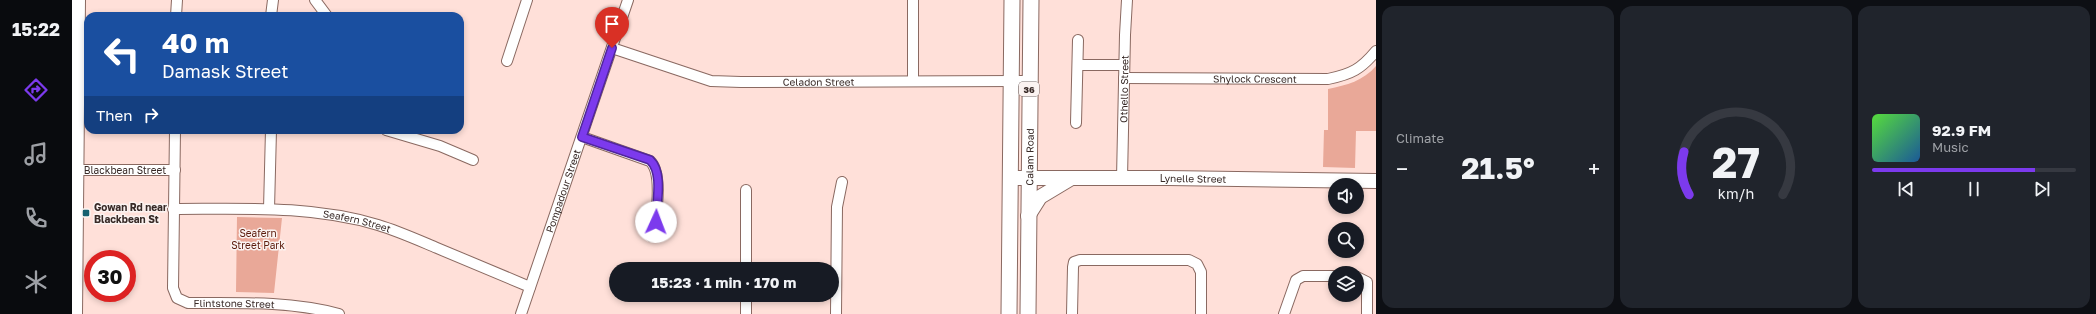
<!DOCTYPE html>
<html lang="en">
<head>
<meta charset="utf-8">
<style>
  :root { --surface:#171b24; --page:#20242c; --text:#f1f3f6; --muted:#9ea1a6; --line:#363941; --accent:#7c3aed }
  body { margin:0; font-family:"Golos Text",sans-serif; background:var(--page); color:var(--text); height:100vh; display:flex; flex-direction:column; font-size:15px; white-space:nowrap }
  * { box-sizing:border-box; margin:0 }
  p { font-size:13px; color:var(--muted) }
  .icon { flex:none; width:22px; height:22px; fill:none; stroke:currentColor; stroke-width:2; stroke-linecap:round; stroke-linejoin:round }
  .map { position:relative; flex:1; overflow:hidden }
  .sheet { display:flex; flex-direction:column; gap:6px; padding:6px; background:#0d0f14; width:720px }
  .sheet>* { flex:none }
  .hud { position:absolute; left:12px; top:12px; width:380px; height:122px; border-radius:12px; box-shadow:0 2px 6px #0003; background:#1a4fa0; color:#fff; overflow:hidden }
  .fabs { position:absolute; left:1256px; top:178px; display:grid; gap:8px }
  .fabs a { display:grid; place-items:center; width:36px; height:36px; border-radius:50%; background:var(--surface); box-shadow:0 2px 6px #0003; font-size:20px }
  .speed { position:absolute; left:12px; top:250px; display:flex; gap:8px; font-size:20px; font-weight:700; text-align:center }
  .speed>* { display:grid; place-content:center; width:52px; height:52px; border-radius:50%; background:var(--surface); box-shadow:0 2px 6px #0003; line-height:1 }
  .speed .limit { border:6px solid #d22; background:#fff; color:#111 }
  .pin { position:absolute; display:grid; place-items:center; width:34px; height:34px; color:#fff; margin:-41px -17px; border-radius:50% 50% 50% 0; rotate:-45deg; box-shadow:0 0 4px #0007 }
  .pin .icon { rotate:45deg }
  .me { position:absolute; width:44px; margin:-22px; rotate:2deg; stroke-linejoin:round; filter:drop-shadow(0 0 3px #0008) }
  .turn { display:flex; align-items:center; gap:14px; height:84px; padding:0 12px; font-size:18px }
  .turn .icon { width:52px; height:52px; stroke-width:2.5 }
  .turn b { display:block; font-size:28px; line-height:34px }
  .then { display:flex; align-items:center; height:38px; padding:0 12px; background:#0003; gap:8px; font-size:15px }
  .big { font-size:30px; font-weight:700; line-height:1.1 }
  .sheet .tile { flex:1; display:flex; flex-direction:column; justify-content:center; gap:6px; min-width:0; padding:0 14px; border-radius:12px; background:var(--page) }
  .sheet .dial { align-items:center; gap:0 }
  .dial svg { height:104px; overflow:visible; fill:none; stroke:var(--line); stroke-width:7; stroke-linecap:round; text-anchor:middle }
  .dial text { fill:var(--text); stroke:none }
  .song { display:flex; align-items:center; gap:12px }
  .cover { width:48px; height:48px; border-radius:6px; background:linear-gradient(135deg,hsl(110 70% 55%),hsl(210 70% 35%)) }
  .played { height:4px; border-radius:2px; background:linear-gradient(90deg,var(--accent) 80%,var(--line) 80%) }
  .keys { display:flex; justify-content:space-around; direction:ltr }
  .heat { display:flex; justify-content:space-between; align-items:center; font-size:22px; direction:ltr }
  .sheet .tiles { flex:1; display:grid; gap:6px; grid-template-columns:repeat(3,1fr) }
  .trip { position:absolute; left:537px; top:262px; width:230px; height:40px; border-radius:20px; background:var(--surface); box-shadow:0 2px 6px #0003; font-weight:700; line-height:40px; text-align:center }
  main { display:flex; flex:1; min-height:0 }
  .tabs { display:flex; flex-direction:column; width:72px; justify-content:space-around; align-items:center; background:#090b0e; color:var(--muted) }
  .tabs .icon { width:28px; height:28px }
  .tabs .selected { color:var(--accent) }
  .tabs b { font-size:18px; color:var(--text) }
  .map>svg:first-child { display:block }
  .green { fill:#e9a898 }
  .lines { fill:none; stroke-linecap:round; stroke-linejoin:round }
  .street-casing { stroke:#8a6961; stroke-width:12 }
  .secondary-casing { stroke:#8a6961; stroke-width:16 }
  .primary-casing { stroke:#8a6961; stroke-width:17 }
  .street { stroke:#fff; stroke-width:10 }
  .secondary { stroke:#fff; stroke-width:14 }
  .primary { stroke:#fff; stroke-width:15 }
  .route-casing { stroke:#51269a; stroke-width:10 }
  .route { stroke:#7c3aed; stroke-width:7 }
  .poi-dot { fill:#17606f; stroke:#fbf3f1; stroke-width:1.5 }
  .labels { text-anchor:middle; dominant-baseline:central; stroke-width:3; stroke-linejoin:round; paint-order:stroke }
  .shield { fill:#fbf3f1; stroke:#726664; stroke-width:1 }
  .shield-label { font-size:9px; font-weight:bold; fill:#382a27 }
  .street-label { font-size:10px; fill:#382a27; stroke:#fbf3f1 }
  .poi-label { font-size:10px; font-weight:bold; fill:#382a27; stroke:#fbf3f1; text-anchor:start }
  .park-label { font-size:10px; fill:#5c1c0d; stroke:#fbf3f1 }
</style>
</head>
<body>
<main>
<nav class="tabs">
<b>15:22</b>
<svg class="icon selected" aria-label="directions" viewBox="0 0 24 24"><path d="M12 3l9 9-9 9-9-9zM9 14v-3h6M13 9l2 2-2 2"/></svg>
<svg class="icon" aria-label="music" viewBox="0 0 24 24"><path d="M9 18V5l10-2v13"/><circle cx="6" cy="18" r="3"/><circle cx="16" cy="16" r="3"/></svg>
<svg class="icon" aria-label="phone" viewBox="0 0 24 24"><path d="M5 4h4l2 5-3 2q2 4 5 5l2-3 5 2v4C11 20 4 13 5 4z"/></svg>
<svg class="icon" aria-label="climate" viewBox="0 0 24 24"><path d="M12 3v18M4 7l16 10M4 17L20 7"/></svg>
</nav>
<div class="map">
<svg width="1304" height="314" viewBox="0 0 1304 314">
  <rect width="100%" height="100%" fill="#ffe0d9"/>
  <path class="green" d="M1304 66V131H1284L1283 168 1251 167 1252 130H1256V89C1275 85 1291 81 1304 66Z
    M165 217 210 218 202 293 164 292Z"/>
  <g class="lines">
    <defs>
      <g id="street">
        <path d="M243 0 255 16"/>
        <path d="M104 16 105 0"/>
        <path d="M199 16 201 0"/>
        <path id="s1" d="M540 48 639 81 669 82 958 81"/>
        <path d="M435 61 455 0"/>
        <path d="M1006 65H1052"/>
        <path id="s2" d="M1052 78 1256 79C1280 74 1289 69 1304 51"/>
        <path d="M841 81V0"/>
        <path d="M1004 123 1006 40"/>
        <path id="s3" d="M103 130 101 288 105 298 116 303C167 303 217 301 267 314"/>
        <path d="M314 130 368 146 401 160"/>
        <path d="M510 137 578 161C591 173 585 219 579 236"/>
        <path id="s4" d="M3 170H103"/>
        <path id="s5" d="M1050 178 1053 35 1055 0"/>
        <path id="s6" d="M101 209C170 209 240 205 306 225 326 231 346 240 365 248 396 261 427 274 458 287"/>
        <path d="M197 209 199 130"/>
        <path d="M674 269V190"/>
        <path d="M1285 277 1295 282V314"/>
        <path id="s7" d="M449 314 556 0"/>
        <path d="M674 314V295"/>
        <path d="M764 314 765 207 770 182"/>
        <path d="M1000 314 1001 267 1002 262 1008 260H1117L1125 264 1129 272V314"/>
        <path d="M1212 314 1224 280 1231 276H1263"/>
      </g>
      <g id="secondary">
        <path id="s8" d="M938 178H1095L1304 181"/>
        <path d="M956 216 968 197 998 179"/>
        <path d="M3 314 6 0"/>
      </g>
      <g id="primary">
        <path d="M937 314 940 0"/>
        <path id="s9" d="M956 314 959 0"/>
      </g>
    </defs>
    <use href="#street" class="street-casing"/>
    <use href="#secondary" class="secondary-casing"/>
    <use href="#primary" class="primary-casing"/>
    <use href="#street" class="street"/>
    <use href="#secondary" class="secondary"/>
    <use href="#primary" class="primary"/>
  </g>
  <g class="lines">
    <defs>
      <path id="route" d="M540 48 510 137 578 160C592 173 584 204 584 222"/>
    </defs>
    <use href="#route" class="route-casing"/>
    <use href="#route" class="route"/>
  </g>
  <rect class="poi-dot" x="10" y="209" width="8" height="8" rx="2"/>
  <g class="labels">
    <rect class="shield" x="947" y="82" width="20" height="14" rx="3"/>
    <g class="shield-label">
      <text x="957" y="89">36</text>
    </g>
    <g class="street-label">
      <text stroke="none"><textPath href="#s2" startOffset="131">Shylock Crescent</textPath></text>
      <text stroke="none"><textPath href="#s1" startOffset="212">Celadon Street</textPath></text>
      <text stroke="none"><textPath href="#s5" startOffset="89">Othello Street</textPath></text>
      <text stroke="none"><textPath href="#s9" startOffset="157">Calam Road</textPath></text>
      <text stroke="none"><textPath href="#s4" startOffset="50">Blackbean Street</textPath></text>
      <text stroke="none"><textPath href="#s8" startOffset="183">Lynelle Street</textPath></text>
      <text stroke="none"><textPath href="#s7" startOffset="130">Pompadour Street</textPath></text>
      <text stroke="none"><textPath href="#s6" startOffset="185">Seafern Street</textPath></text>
      <text stroke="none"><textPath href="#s3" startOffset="227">Flintstone Street</textPath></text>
    </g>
    <g class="poi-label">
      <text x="22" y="207">Gowan Rd near<tspan x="22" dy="12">Blackbean St</tspan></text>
    </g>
    <g class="park-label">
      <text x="186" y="233">Seafern<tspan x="186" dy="12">Street Park</tspan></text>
    </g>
  </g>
</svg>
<div class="fabs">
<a><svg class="icon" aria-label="sound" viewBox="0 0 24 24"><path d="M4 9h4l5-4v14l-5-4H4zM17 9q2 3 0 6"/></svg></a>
<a><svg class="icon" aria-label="search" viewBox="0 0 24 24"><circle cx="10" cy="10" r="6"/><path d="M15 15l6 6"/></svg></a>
<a><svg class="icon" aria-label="layers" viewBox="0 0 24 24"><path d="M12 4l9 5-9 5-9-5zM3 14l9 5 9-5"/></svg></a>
</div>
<div class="speed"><div class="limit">30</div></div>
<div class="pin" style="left:540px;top:48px;background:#d93025"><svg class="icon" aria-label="arrive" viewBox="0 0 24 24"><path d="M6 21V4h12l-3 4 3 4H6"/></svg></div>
<svg class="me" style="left:584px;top:222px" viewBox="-20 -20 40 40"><circle r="19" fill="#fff"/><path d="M0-13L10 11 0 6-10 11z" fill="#7c3aed"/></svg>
<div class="trip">15:23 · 1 min · 170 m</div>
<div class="hud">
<div class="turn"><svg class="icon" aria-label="left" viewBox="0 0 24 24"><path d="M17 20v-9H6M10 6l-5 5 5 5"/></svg><div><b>40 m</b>Damask Street</div></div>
<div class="then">Then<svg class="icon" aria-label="right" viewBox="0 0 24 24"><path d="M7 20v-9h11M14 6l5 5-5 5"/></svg></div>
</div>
</div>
<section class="sheet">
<div class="tiles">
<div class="tile"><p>Climate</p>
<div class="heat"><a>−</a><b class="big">21.5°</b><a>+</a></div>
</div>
<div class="tile dial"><svg viewBox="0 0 100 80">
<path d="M14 69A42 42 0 1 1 86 69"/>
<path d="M14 69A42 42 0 0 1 10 36" stroke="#7c3aed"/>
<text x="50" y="56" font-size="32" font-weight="700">27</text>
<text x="50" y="72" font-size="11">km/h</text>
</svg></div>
<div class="tile">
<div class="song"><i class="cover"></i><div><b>92.9 FM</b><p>Music</p></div></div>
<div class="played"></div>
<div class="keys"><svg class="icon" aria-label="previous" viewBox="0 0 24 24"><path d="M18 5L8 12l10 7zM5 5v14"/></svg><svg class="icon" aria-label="pause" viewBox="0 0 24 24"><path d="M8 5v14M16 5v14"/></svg><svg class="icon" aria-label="next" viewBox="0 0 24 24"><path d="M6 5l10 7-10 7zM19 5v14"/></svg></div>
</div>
</div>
</section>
</main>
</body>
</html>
